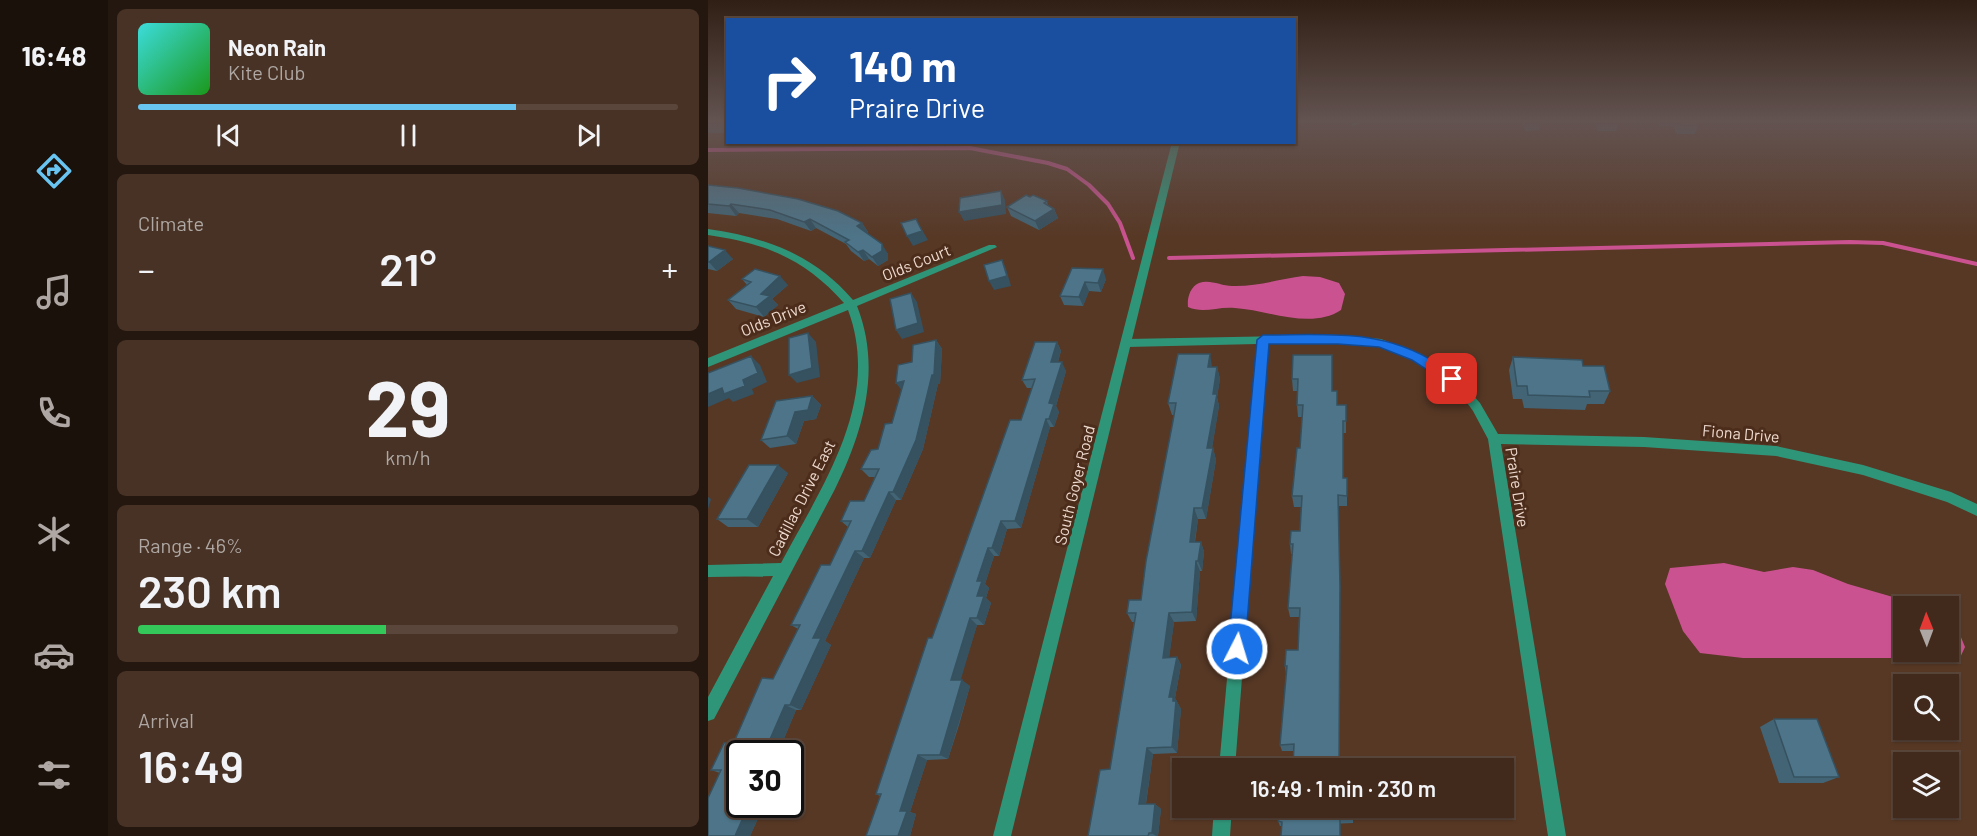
<!DOCTYPE html>
<html lang="en">
<head>
<meta charset="utf-8">
<style>
  :root { --surface:#412a1c; --page:#483225; --text:#f1f3f6; --muted:#aea7a3; --line:#5a463b; --accent:#68c4f0 }
  body { margin:0; font-family:Barlow,sans-serif; background:var(--page); color:var(--text); height:100vh; display:flex; flex-direction:column; font-size:22px; white-space:nowrap }
  * { box-sizing:border-box; margin:0 }
  p { font-size:20px; color:var(--muted) }
  .icon { flex:none; width:33px; height:33px; fill:none; stroke:currentColor; stroke-width:2; stroke-linecap:round; stroke-linejoin:round }
  .map { position:relative; flex:1; overflow:hidden }
  .sheet { display:flex; flex-direction:column; gap:9px; padding:9px; background:#24170f; width:600px }
  .sheet>* { flex:none }
  .banner { position:absolute; left:18px; top:18px; width:570px; height:126px; border-radius:0px; box-shadow:0 2px 4px #0004,0 0 0 2px var(--line); background:#1a4fa0; color:#fff; overflow:hidden }
  .needle { width:39px; rotate:359deg }
  .controls { position:absolute; left:1185px; top:596px; display:grid; gap:12px }
  .controls a { display:grid; place-items:center; width:66px; height:66px; border-radius:0px; background:var(--surface); box-shadow:0 2px 4px #0004,0 0 0 2px var(--line); font-size:30px }
  .speed { position:absolute; left:18px; top:740px; display:flex; gap:12px; font-size:30px; font-weight:700; text-align:center }
  .speed>* { display:grid; place-content:center; width:78px; height:78px; border-radius:50%; background:var(--surface); box-shadow:0 2px 4px #0004,0 0 0 2px var(--line); line-height:1 }
  .speed .limit { border:3px solid #111; border-radius:9px; background:#fff; color:#111 }
  .pin { position:absolute; display:grid; place-items:center; width:51px; height:51px; color:#fff; margin:-26px; border-radius:12px; box-shadow:0 3px 9px #0006 }
  .me { position:absolute; width:66px; margin:-33px; rotate:5deg; stroke-linejoin:round; filter:drop-shadow(0 0 4px #0008) }
  .turn { display:flex; align-items:center; gap:21px; height:126px; padding:0 24px; font-size:27px }
  .turn .icon { width:78px; height:78px; stroke-width:2.5 }
  .turn b { display:block; font-size:42px; line-height:51px }
  .big { font-size:45px; font-weight:600; line-height:1.1 }
  .sheet .card { flex:1; display:flex; flex-direction:column; justify-content:center; gap:9px; min-width:0; padding:0 21px; border-radius:9px; background:var(--page) }
  .sheet .dial { align-items:center; gap:0 }
  .dial b { font-size:78px; line-height:1 }
  .song { display:flex; align-items:center; gap:18px }
  .cover { width:72px; height:72px; border-radius:9px; background:linear-gradient(135deg,hsl(180 70% 55%),hsl(120 70% 35%)) }
  .played { height:6px; border-radius:3px; background:linear-gradient(90deg,var(--accent) 70%,var(--line) 70%) }
  .keys { display:flex; justify-content:space-around; direction:ltr }
  .heat { display:flex; justify-content:space-between; align-items:center; font-size:33px; direction:ltr }
  .charge { height:9px; border-radius:4px; background:linear-gradient(90deg,#34c759 46%,var(--line) 0) }
  .trip { position:absolute; left:464px; top:758px; width:342px; height:60px; border-radius:0px; background:var(--surface); box-shadow:0 2px 4px #0004,0 0 0 2px var(--line); font-weight:600; line-height:60px; text-align:center }
  main { display:flex; flex:1; min-height:0 }
  .tabs { display:flex; flex-direction:column; width:108px; justify-content:space-around; align-items:center; background:#1a110b; color:var(--muted) }
  .tabs .icon { width:42px; height:42px }
  .tabs .on { color:var(--accent) }
  .tabs b { font-size:27px; color:var(--text) }
  .map>svg:first-child { display:block }
  .water { fill:#cb5290 }
  .lines { fill:none; stroke-linecap:round; stroke-linejoin:round }
  .stream { stroke:#cb5290; stroke-width:4 }
  .minor { fill:#2f9579; fill-rule:evenodd }
  .tertiary { fill:#2f9579; fill-rule:evenodd }
  .wall { fill:#426475 }
  .shaded-wall { fill:#36515f }
  .building { fill:#4d7488; stroke:#36515f; stroke-width:1.5 }
  .route { fill:#1a73e8; stroke:#114b97; stroke-width:1.5 }
  .labels { text-anchor:middle; dominant-baseline:central; stroke-width:6; stroke-linejoin:round; paint-order:stroke }
  .street-label { font-size:16px; fill:#eedacf; stroke:#4c2d1b }
</style>
</head>
<body>
<main>
<nav class="tabs">
<b>16:48</b>
<svg class="icon on" aria-label="directions" viewBox="0 0 24 24"><path d="M12 3l9 9-9 9-9-9zM9 14v-3h6M13 9l2 2-2 2"/></svg>
<svg class="icon" aria-label="music" viewBox="0 0 24 24"><path d="M9 18V5l10-2v13"/><circle cx="6" cy="18" r="3"/><circle cx="16" cy="16" r="3"/></svg>
<svg class="icon" aria-label="phone" viewBox="0 0 24 24"><path d="M5 4h4l2 5-3 2q2 4 5 5l2-3 5 2v4C11 20 4 13 5 4z"/></svg>
<svg class="icon" aria-label="climate" viewBox="0 0 24 24"><path d="M12 3v18M4 7l16 10M4 17L20 7"/></svg>
<svg class="icon" aria-label="car" viewBox="0 0 24 24"><path d="M5 17H2v-5l4-1 3-4h7l3 4 3 1v5h-3M9 17h6M6 11h13"/><circle cx="7" cy="17" r="2"/><circle cx="17" cy="17" r="2"/></svg>
<svg class="icon" aria-label="filters" viewBox="0 0 24 24"><path d="M4 7h16M4 17h16"/><circle cx="9" cy="7" r="2"/><circle cx="15" cy="17" r="2"/></svg>
</nav>
<section class="sheet">
<div class="card">
<div class="song"><i class="cover"></i><div><b>Neon Rain</b><p>Kite Club</p></div></div>
<div class="played"></div>
<div class="keys"><svg class="icon" aria-label="previous" viewBox="0 0 24 24"><path d="M18 5L8 12l10 7zM5 5v14"/></svg><svg class="icon" aria-label="pause" viewBox="0 0 24 24"><path d="M8 5v14M16 5v14"/></svg><svg class="icon" aria-label="next" viewBox="0 0 24 24"><path d="M6 5l10 7-10 7zM19 5v14"/></svg></div>
</div>
<div class="card"><p>Climate</p>
<div class="heat"><a>−</a><b class="big">21°</b><a>+</a></div>
</div>
<div class="card dial"><b>29</b><p>km/h</p></div>
<div class="card"><p>Range · 46%</p><b class="big">230 km</b><div class="charge"></div></div>
<div class="card"><p>Arrival</p><b class="big">16:49</b></div>
</section>
<div class="map">
<svg width="1269" height="836" viewBox="0 0 1269 836">
  <rect width="100%" height="100%" fill="#573825"/>
  <path class="water" d="M595 276 612 277 631 283 637 294 633 310C603 330 560 310 527 308 510 306 496 314 480 307 479 298 482 287 491 283 502 279 513 286 524 286 547 287 572 279 595 276Z
    M1016 563 1056 572 1085 567 1105 570 1140 584 1216 606H1196V651H1240L1241 620 1250 630 1257 647 1250 662 1222 658H1035L992 653 975 631 957 584 962 568Z"/>
  <g class="lines">
    <path class="stream" d="M0 150 262 148 340 163 359 169 381 185 400 204 412 223 425 258
      M461 258 1142 242 1175 243 1269 264"/>
    <path class="minor" d="M643 120H651V124L644 126Z
      M927 120H935L936 122 932 124Z
      M0 229C57 237 107 255 145 300L281 245H287L289 247 149 306C174 369 155 432 127 489L6 719 0 721V697L65 576 0 577V565L73 563C114 486 174 401 140 310L0 367V358L136 303C97 259 57 243 0 235Z
      M630 335 673 339 713 354 748 376 772 403 790 434 936 437 1068 446 1155 465 1243 492 1269 504V516L1239 502 1155 475 1068 456 936 447 793 444 858 836H840L780 439C775 430 770 420 765 411 746 382 704 354 671 347 635 339 596 344 560 344L527 768H511L549 344 419 347 414 343 419 339Z
      M506 807H524L522 836H504Z"/>
    <path class="tertiary" d="M464 142H472L303 836H285Z"/>
  </g>
  <path class="wall" d="M0 120H20V133H0Z
    M813 120H833L831 130 817 131Z
    M885 120H910L911 123 908 131H890Z
    M949 120H987L990 125 987 134H969L965 126H952Z
    M0 185 154 223 160 232 159 233 180 254V260L170 266 161 259 156 261 143 251 138 244 108 228 103 231 69 219 31 213 28 216 0 213Z
    M322 197 339 201 340 206 346 209 350 218 331 230 303 216 299 207Z
    M0 246 25 259 9 271 0 269Z
    M364 268 398 279 393 292 381 291 375 306 356 305 352 296Z
    M34 279 80 285 64 299 70 305 56 317 28 309 20 300 39 285Z
    M228 340 234 349 232 384H230L215 449 193 500H188L162 558H156L117 641 123 645 93 710H88L70 753H32L45 813 52 814 42 836 12 773 3 770 26 742 65 679 90 629 83 625 122 565 140 527 133 521 156 501 167 477H161L153 469 170 449 184 423 204 362Z
    M349 342 353 351 350 362 358 371 348 406 351 412 346 427H342L313 528 299 529 291 556H286L277 584 281 588 278 598 283 603 276 625H269L252 680 262 686 251 725 240 759 219 760 202 812 208 814 202 836 172 796 168 794 224 638 313 420 324 388H319L314 380Z
    M585 355 624 391 629 405H638V433H635V478H639V506H630L585 751H574L572 745 578 674 577 666 590 650 591 617H582L580 608 584 554H583L582 544 592 531 593 507H586L584 496 592 448 594 417H590L589 405 590 391H585L584 379Z
    M805 357 875 366 902 391 896 404H879L877 410 816 408 814 399H805L801 370Z
    M504 367H509L512 379 509 397 511 406 504 448H505L508 460 498 519H490L487 542H493L496 552 494 571H492L488 621 466 622 461 657H469L473 665 467 698 473 709 469 753 445 754 438 804H447L453 809 450 836H380L402 769 426 622H424L419 613 433 600 466 415H464L460 403Z
    M104 396 113 405 108 419 96 421 88 444 62 448 53 440Z
    M80 473 50 527H20L9 519Z
    M1066 719 1131 777 1115 783H1071L1052 727Z
    M645 807V823L573 826H572L570 821Z"/>
  <path class="shaded-wall" d="M293 191 297 200 298 214 256 221 251 212Z
    M23 204 31 213 28 216 21 206Z
    M346 209 350 218 331 230 327 221Z
    M102 219 108 228 103 231 96 222Z
    M154 223 160 232 155 235 149 226Z
    M213 228 220 240 205 246 199 236Z
    M174 244 180 254V260L170 266 164 257Z
    M17 250 25 259 9 271 1 262Z
    M155 250 161 259 156 261 150 252Z
    M294 260 298 269 303 286 286 290 281 281Z
    M395 269 398 279 393 292 390 283Z
    M72 276 80 285 64 299 70 305 56 317 48 307 53 294Z
    M377 282 381 291 375 306 371 297Z
    M203 293 209 302 216 332 194 339 188 330Z
    M100 333 108 342 112 377 89 383 81 375Z
    M228 340 234 349 232 384H230L215 449 193 500 185 492Z
    M349 342 353 351 347 371 343 362Z
    M502 354 504 366 502 379 500 367Z
    M43 356 52 365 59 382 44 389 46 394 25 402 21 398 0 407V394L35 380Z
    M354 362 358 371 348 406 351 412 346 427 341 419V403Z
    M509 367 512 379 509 397 511 406 502 460 499 448Z
    M196 381 195 392 188 383Z
    M104 396 113 405 108 419 96 421 88 444 79 436 87 412Z
    M338 419 342 427 313 528 307 521Z
    M505 448 508 460 498 519 494 508Z
    M70 465 80 473 50 527 39 519Z
    M181 492 188 500 162 558 154 551Z
    M0 497 3 499 0 509Z
    M486 508 490 519 485 552 482 542Z
    M293 521 299 529 291 556 284 548Z
    M493 542 496 552 494 571 490 561Z
    M280 548 286 556 277 584 281 588 278 598 283 603 276 625 269 618V581Z
    M147 551 156 558 117 641 123 645 93 710 82 705 105 638Z
    M488 561 492 571 488 621 484 612Z
    M461 613 466 622 460 666 455 658Z
    M262 618 269 625 251 686 243 680Z
    M469 657 473 665 467 698 473 709 469 753 464 747 461 697Z
    M254 680 262 686 240 759 232 755Z
    M77 705 88 710 70 753H56Z
    M439 748 445 754 437 809 431 804Z
    M210 755 219 760 202 812 208 814 202 836H190L192 811Z
    M34 804H49L45 813 52 814 42 836H27L31 811Z
    M447 804 453 809 450 836H448L444 833Z"/>
  <path class="building" d="M818 120H833V121L819 122Z
    M891 120H910L911 123H892Z
    M970 120H987L990 125H973Z
    M0 185 30 188 90 199 130 211 154 223 149 226 174 244V251L164 257 155 250 150 252 137 242 141 240 102 219 96 222 62 210 23 204 21 206 0 204Z
    M293 191 294 205 251 212 252 198Z
    M318 195 322 197 325 195 339 201 336 203 346 209 327 221 299 207Z
    M208 219 214 231 199 236 193 223Z
    M0 246 17 250 1 262H0Z
    M294 260 299 276 281 281 276 265Z
    M364 268 395 269 390 283 377 282 371 297 352 296Z
    M47 269 72 276 53 294 62 296 48 307 20 300 43 282 34 279Z
    M203 293 210 323 188 330 182 299Z
    M100 333 104 368 81 375V338Z
    M228 340 226 375H224L208 440 185 492H181L154 551H147L105 638H113L82 705H77L56 753H32V804H34L31 811H38L27 836H0V798L13 770H3L16 743 26 742 54 678 65 679 92 625H83L113 565H122L143 521H133L142 501H156L171 469H153L163 450 170 449 177 424 184 423 196 381 188 383 190 365 204 362 205 345Z
    M327 342H349L343 362H354L341 403 346 404 341 419H338L307 521H293L284 548H280L269 581H274L269 596H276L269 618H262L243 680H254L232 755H210L192 811H199L190 836H158L173 794H168L220 638H224L302 420H313L327 379 314 380Z
    M470 354H502L500 367H509L505 394H509L499 448H505L494 508H486L482 542H493L490 561H488L484 612 461 613 455 658 469 657 461 697H465V701H468L464 747 439 748 431 804H447L444 833H441L440 836H380L392 770 402 769 428 613H419L421 600H433L438 561 465 421 468 403H460Z
    M585 355H624V391H629V405H638V421H635V478H639V496L630 495 632 586 631 768H585L586 744 572 745 579 666H577L578 650H590L592 608H580L585 544H582L583 531H592L594 496H584L589 448H592L595 405H589L590 379H584Z
    M43 356 50 373 35 380 37 386 16 394 14 388 0 394V373Z
    M805 357 874 360 875 366H896L902 391H881L882 397 820 395 819 386H809Z
    M104 396 100 410 87 412 79 436 53 440 68 401Z
    M41 465H70L39 519H9Z
    M1066 719H1109L1131 777H1086Z
    M571 807H645L646 818H632V836H573L574 822 570 821Z"/>
  <linearGradient id="sky" x2="0" y2="1"><stop stop-color="#301f14"/><stop offset="0.51" stop-color="#635351"/><stop offset="1" stop-color="#635351" stop-opacity="0"/></linearGradient>
  <rect width="1269" height="237" fill="url(#sky)"/>
  <path class="route" d="M555 335C617 335 674 328 728 363 736 368 746 372 750 379L748 383H739L704 360 671 347 630 344H561L537 649 535 655 529 658 523 655 520 649 549 340Z"/>
  <g class="labels">
    <g class="street-label">
      <text transform="translate(208 262) rotate(-22)">Olds Court</text>
      <text transform="translate(65 318) rotate(-22)">Olds Drive</text>
      <text transform="translate(1033 433) rotate(5)">Fiona Drive</text>
      <text transform="translate(366 485) rotate(-76)">South Goyer Road</text>
      <text transform="translate(810 487) rotate(81)">Praire Drive</text>
      <text transform="translate(93 498) rotate(-63)">Cadillac Drive East</text>
    </g>
  </g>
</svg>
<div class="controls">
<a><svg class="needle" viewBox="-14 -14 28 28"><path d="M0-13l5 13h-10z" fill="#e53935"/><path d="M0 13l5-13h-10z" fill="#aea7a3"/></svg></a>
<a><svg class="icon" aria-label="search" viewBox="0 0 24 24"><circle cx="10" cy="10" r="6"/><path d="M15 15l6 6"/></svg></a>
<a><svg class="icon" aria-label="layers" viewBox="0 0 24 24"><path d="M12 4l9 5-9 5-9-5zM3 14l9 5 9-5"/></svg></a>
</div>
<div class="speed"><div class="limit">30</div></div>
<div class="pin" style="left:744px;top:379px;background:#d93025"><svg class="icon" aria-label="arrive" viewBox="0 0 24 24"><path d="M6 21V4h12l-3 4 3 4H6"/></svg></div>
<svg class="me" style="left:529px;top:649px" viewBox="-20 -20 40 40"><circle r="17" fill="#1a73e8" stroke="#fff" stroke-width="3"/><path d="M0-11L8 9 0 5-8 9z" fill="#fff"/></svg>
<div class="trip">16:49 · 1 min · 230 m</div>
<div class="banner">
<div class="turn"><svg class="icon" aria-label="right" viewBox="0 0 24 24"><path d="M7 20v-9h11M14 6l5 5-5 5"/></svg><div><b>140 m</b>Praire Drive</div></div>
</div>
</div>
</main>
</body>
</html>
